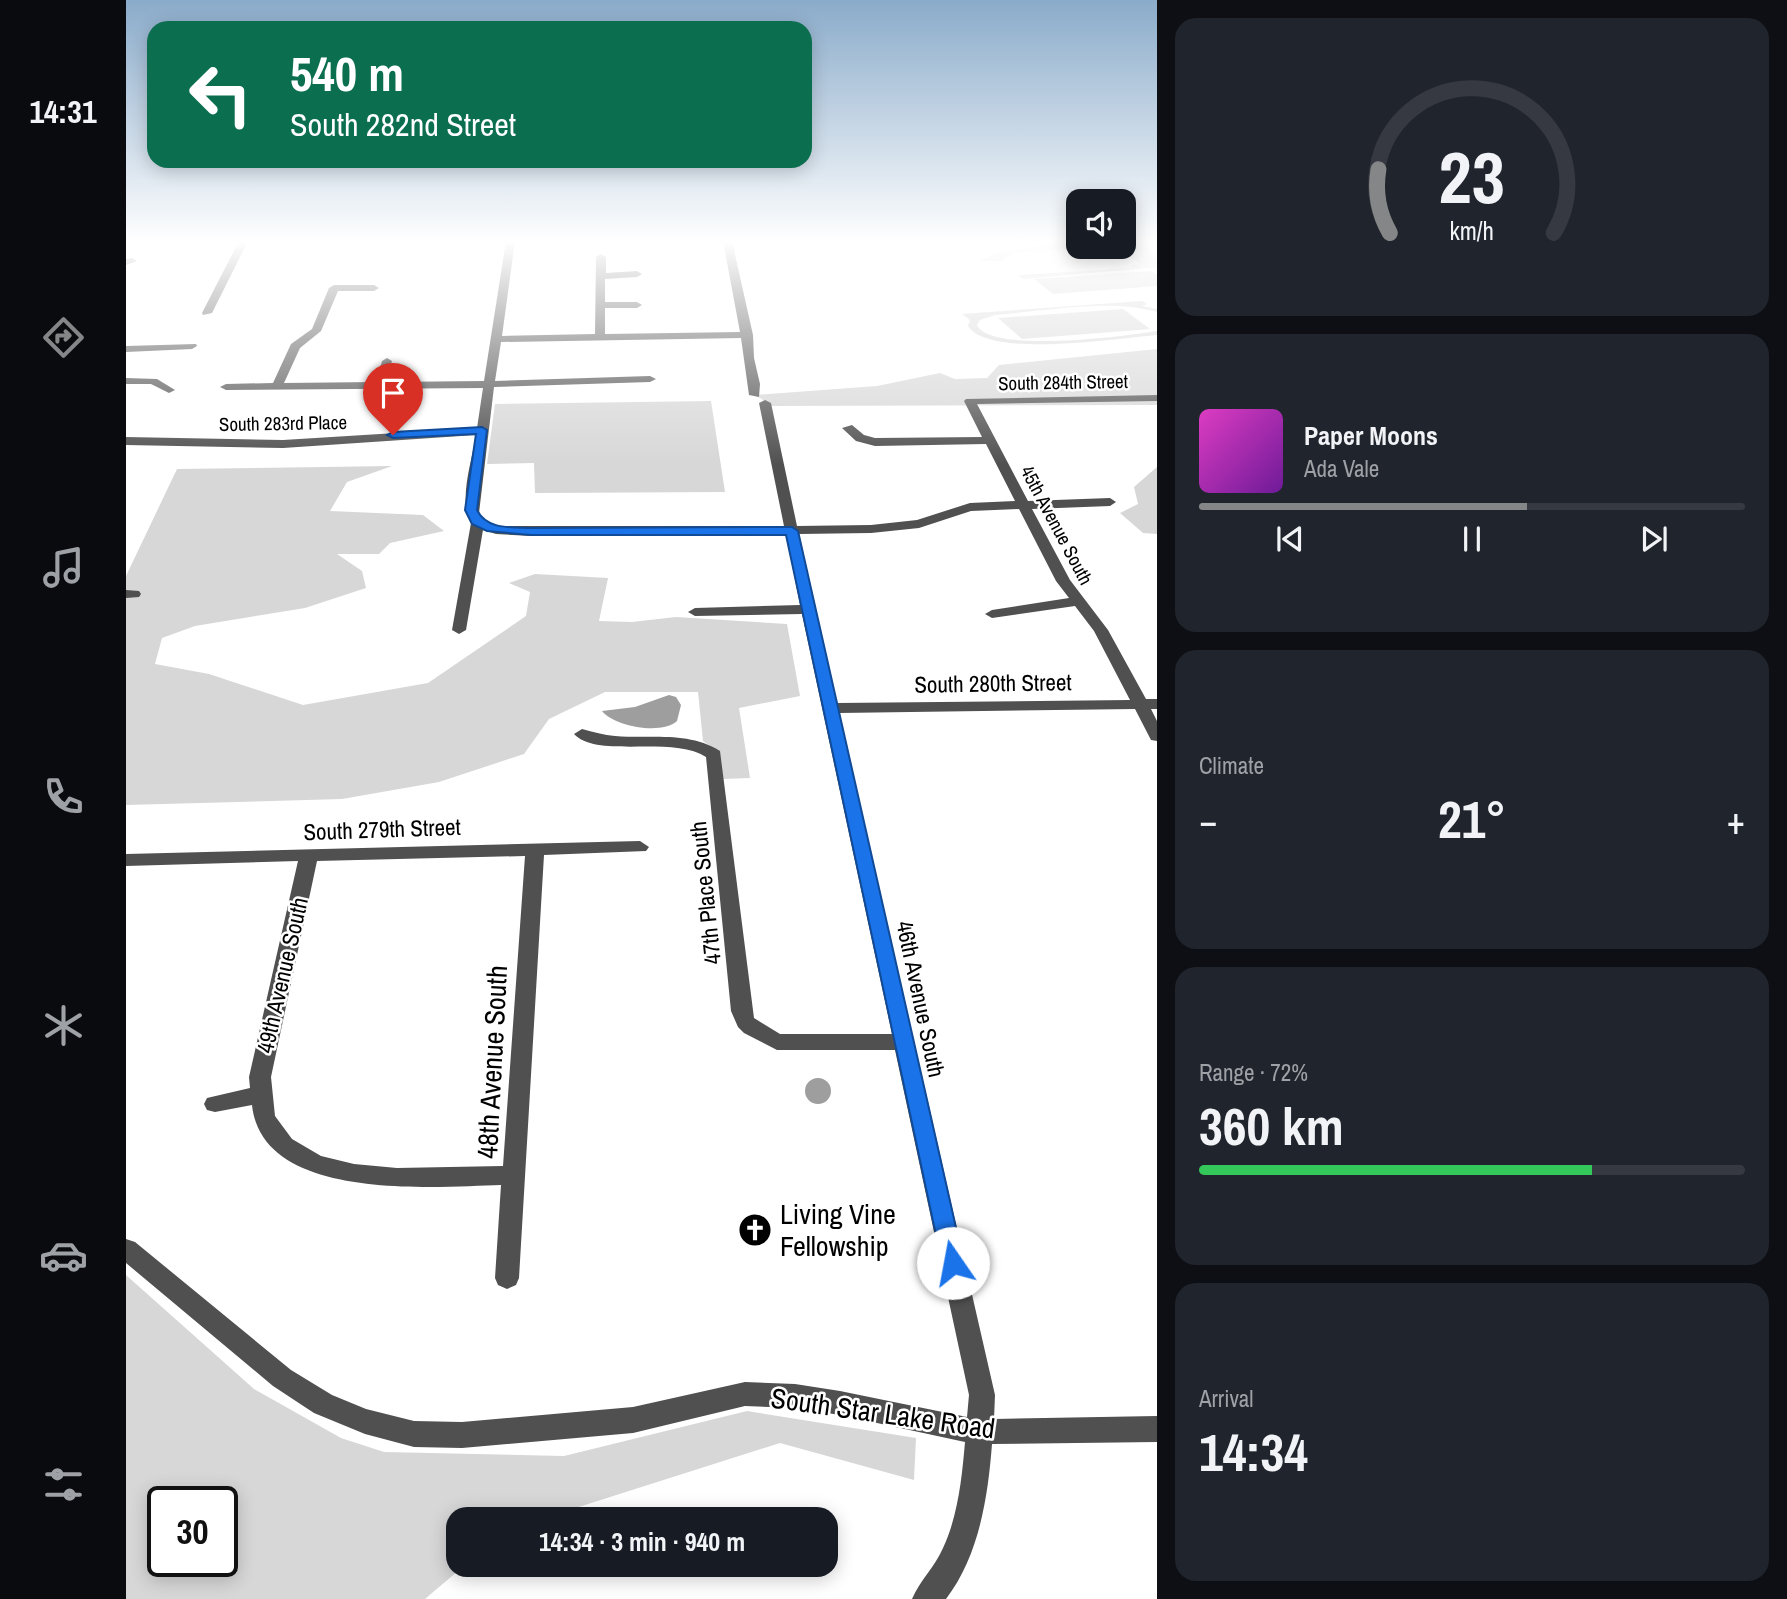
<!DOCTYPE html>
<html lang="en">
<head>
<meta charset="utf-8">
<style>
  :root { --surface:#171b24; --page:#20242c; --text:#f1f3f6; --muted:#9ea1a6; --line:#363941; --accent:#858687 }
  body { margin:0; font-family:"Archivo Narrow",sans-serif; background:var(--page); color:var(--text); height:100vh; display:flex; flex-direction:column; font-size:26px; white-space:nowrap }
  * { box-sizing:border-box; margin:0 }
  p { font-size:23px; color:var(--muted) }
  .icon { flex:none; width:38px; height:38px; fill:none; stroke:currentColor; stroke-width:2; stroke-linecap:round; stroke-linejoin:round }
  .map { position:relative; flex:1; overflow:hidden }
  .drawer { display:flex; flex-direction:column; gap:18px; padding:18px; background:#0d0f14; width:630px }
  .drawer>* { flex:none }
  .guide { position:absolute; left:21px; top:21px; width:665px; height:147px; border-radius:21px; box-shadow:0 4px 18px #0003; background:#0b6e4f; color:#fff; overflow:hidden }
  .fabs { position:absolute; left:940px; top:189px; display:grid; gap:14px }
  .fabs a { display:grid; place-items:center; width:70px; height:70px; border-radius:14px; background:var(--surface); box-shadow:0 4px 18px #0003; font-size:35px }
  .speed { position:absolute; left:21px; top:1486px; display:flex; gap:14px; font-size:35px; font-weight:700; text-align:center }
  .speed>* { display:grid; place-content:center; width:91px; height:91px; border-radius:50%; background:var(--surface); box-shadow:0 4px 18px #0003; line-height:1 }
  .speed .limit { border:4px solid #111; border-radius:10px; background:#fff; color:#111 }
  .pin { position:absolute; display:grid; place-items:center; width:60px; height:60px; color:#fff; margin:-72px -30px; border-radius:50% 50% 50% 0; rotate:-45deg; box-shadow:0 0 7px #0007 }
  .pin .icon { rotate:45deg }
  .me { position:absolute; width:77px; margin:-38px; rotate:348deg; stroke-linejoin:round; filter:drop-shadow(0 0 5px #0008) }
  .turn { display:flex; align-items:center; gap:24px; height:147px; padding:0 28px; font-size:32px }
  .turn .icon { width:91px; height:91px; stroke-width:2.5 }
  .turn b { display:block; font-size:49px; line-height:60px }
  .big { font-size:52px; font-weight:700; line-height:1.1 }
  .drawer .widget { flex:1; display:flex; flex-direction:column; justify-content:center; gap:10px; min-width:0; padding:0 24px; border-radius:21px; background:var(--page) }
  .drawer .dial { align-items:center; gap:0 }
  .dial svg { height:182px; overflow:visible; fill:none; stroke:var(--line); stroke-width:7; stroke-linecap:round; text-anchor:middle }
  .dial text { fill:var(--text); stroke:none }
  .song { display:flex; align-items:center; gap:21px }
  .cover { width:84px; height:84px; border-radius:10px; background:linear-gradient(135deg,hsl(310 70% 55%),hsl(280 70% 35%)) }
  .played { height:7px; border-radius:4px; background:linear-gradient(90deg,var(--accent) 60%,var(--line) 60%) }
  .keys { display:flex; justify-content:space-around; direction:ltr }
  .heat { display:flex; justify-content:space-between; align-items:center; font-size:38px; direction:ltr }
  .charge { height:10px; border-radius:5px; background:linear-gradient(90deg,#34c759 72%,var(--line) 0) }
  .trip { position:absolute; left:320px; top:1507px; width:392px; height:70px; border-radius:21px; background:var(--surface); box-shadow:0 4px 18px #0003; font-weight:700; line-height:70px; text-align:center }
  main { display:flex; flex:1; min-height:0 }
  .menu { display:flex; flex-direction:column; width:126px; justify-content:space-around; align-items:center; background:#090b0e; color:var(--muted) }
  .menu .icon { width:49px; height:49px }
  .menu .current { color:var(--accent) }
  .menu b { font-size:32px; color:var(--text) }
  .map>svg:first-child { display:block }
  .green { fill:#d7d7d7; fill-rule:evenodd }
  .water { fill:#9e9e9e }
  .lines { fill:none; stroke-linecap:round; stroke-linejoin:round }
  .minor { fill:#505050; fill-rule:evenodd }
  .route { fill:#1a73e8; stroke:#114b97; stroke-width:2 }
  .labels { text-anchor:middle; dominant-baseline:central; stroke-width:5; stroke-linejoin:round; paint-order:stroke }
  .far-street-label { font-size:19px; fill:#000; stroke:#fff }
  .street-label { font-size:23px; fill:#000; stroke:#fff }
  .near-street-label { font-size:28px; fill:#000; stroke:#fff }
  .near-poi-label { font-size:28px; fill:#000; stroke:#fff; text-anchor:start }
</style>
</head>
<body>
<main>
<nav class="menu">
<b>14:31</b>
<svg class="icon current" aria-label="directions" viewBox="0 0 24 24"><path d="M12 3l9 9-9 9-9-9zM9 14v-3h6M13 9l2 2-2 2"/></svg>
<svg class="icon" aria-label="music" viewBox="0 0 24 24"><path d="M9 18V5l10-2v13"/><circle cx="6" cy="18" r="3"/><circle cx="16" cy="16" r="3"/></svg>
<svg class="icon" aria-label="phone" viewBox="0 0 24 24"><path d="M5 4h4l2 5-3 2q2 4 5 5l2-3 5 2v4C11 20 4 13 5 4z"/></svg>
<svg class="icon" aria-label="climate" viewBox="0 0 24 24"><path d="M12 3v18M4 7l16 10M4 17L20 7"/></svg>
<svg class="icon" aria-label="car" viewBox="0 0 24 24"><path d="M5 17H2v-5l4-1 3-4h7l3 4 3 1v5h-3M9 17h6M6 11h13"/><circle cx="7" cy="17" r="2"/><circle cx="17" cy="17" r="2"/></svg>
<svg class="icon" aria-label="filters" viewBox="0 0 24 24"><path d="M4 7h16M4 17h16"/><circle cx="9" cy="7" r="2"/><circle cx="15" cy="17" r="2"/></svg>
</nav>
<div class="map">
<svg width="1031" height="1599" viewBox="0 0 1031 1599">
  <rect width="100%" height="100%" fill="#fff"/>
  <path class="green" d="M920 241H952V247H970L884 253 886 255 879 257 878 261H854L870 253 919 245Z
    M998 241H1017L1030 256 1031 267 897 279 892 275 1007 268 1005 266 1013 263 989 247H998Z
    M1025 271 1031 275V286L927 294 908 279Z
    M1016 301 1021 304 1016 306 1031 309V312C984 298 919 311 869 315L854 320 851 325C864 354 1001 336 1031 331V335C993 338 863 359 842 326L844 320 836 314Z
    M997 309 1024 329 896 339 872 318Z
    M1031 349V405L640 406 639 401 629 395 751 386 814 373 829 379 861 378 873 365Z
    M585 401 599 492 409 493 408 463 361 464 369 404Z
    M266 466 221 482 204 511 297 515 318 531 264 543 253 554H211L236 571 240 588 179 608 69 626 36 638 29 664 83 674 177 705 302 683 400 616 404 592 383 583 409 574 482 578 473 621 506 622 550 617 661 624 674 696 613 708 624 778 597 779 593 753 577 741 572 692H479L423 719 398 754 313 782 216 799 0 805V576L51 469Z
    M1031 467V534L1017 533 994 513 1012 504 1008 487Z
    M0 1275 128 1389 215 1438 258 1452 438 1456 621 1411 790 1438 788 1480 654 1443 415 1519H332V1564L339 1565 299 1599H0ZM37 1502H96V1561H37Z"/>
  <path class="water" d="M543 695 550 697 555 705 551 721C536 735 489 727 476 711L509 707Z
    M679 1091a13 13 0 1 1 26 0a13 13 0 1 1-26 0Z"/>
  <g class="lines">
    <path class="minor" d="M0 241H14L0 245Z
      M113 241H122L86 313 77 315 76 313Z
      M380 241H389L376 336 469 334 470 257 475 254 480 257V273L511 271 516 274 511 277 479 279V302H511L516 305 511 308H479V334L614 332 597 241H606L627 335 628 358 634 384 633 397 623 395 615 338 375 342 369 381 524 376 530 379 524 382 368 387 353 513 357 520 372 526H658L633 403 639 400 645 403 671 526 745 525 791 520 844 503 889 501 860 444 749 446 730 441 716 428 726 425 738 435 749 438 856 437 838 401 840 399 1031 395V401L851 404 902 501 984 498 990 502 984 506 906 509 944 580 982 630 1020 699H1031V709H1025L1031 721V741L1025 740 1009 709 713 713 869 1395 868 1419 1031 1416V1442L866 1444C862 1497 853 1556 820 1599H786C794 1580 809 1567 817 1548 832 1516 836 1477 839 1442L714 1415 669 1408 619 1406 507 1433 336 1448 288 1447 239 1434 188 1413 147 1386 0 1263V1239L9 1242 165 1370 206 1395 240 1409 288 1421 336 1422 507 1407 619 1382 669 1384 714 1391 841 1417 843 1395 769 1050H651L618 1033 612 1027 605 1011 580 757C546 735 471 759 448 734L456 729C467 732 478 735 489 736 525 739 562 731 594 751L628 1018 654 1034H766L676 614 569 616 562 612 569 608 674 605 660 534 405 536 370 534 357 530 340 630 333 634 326 630 345 523C332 500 346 461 350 435L157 448 0 445V437L157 440 351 428 357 388 100 390 94 387 100 384 147 383 165 344 186 329 203 288 208 285H248L253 288 248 291H212L195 331 174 348 158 383 250 382 256 361 261 358 266 361 261 382 358 381ZM893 509 930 581 943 598 866 610 859 614 866 618 949 606 968 631 1004 700 711 703 673 534 745 533 793 528 845 511Z
      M0 259 6 258 11 261 0 265Z
      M70 344 71 346 66 349 0 352V346Z
      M0 378 31 379 49 390 43 393 25 384H0Z
      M0 590 13 591 15 594 13 597 0 598Z
      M514 841 523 847 520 851 418 855 393 1278 390 1285 381 1289 372 1285 369 1278 375 1185C307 1187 136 1202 126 1105L89 1112 81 1110 78 1104 81 1098 124 1088 123 1077 172 861 0 866V854ZM399 856 377 1166 271 1168 228 1164 195 1156 166 1139 149 1116 145 1077 191 861Z"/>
  </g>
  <linearGradient id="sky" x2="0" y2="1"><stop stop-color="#8aabca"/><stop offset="0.52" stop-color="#fff"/><stop offset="1" stop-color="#fff" stop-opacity="0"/></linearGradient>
  <rect width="1031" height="465" fill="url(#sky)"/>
  <path class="route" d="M356 427 361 430 351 510C361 530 385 527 405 528L666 527 672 531 838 1263 835 1270 827 1272 819 1270 816 1263 660 535H405L361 531 346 524 339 510 350 434 267 438 261 435 267 432Z"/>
  <defs>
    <symbol id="church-disc" viewBox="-11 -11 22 22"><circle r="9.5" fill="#000" stroke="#fff"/><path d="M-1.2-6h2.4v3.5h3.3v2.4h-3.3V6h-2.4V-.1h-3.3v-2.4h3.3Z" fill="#fff"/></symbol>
  </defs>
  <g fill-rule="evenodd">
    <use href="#church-disc" x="610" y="1211" width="38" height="38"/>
  </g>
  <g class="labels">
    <g class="far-street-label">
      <text transform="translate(937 382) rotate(-1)">South 284th Street</text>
      <text transform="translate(157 423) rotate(-1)">South 283rd Place</text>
      <text transform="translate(931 525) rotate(62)">45th Avenue South</text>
    </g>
    <g class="street-label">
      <text transform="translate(867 683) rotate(-1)">South 280th Street</text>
      <text transform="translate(256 829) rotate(-2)">South 279th Street</text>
      <text transform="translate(579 893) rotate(-96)">47th Place South</text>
      <text transform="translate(156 975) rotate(-77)">49th Avenue South</text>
      <text transform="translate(795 999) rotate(78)">46th Avenue South</text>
    </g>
    <g class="near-street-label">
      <text transform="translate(366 1062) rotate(-87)">48th Avenue South</text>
      <text transform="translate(757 1413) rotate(8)">South Star Lake Road</text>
    </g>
    <g class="near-poi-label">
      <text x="654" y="1214">Living Vine<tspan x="654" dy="32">Fellowship</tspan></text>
    </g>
  </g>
</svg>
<div class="fabs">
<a><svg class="icon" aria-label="sound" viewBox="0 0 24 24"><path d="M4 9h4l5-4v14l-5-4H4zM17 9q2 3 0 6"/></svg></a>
</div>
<div class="speed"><div class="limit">30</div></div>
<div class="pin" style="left:267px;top:435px;background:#d93025"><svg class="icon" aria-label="arrive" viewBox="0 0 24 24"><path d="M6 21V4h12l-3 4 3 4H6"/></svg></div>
<svg class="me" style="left:827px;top:1263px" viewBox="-20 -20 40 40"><circle r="19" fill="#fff"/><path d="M0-13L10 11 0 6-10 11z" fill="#1a73e8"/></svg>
<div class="trip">14:34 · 3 min · 940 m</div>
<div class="guide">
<div class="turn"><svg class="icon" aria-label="left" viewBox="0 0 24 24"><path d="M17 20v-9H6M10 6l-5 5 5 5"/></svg><div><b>540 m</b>South 282nd Street</div></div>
</div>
</div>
<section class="drawer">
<div class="widget dial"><svg viewBox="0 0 100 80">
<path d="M14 69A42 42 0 1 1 86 69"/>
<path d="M14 69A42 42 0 0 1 9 41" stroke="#858687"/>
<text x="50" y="56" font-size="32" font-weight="700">23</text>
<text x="50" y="72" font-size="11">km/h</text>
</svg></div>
<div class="widget">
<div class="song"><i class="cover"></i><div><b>Paper Moons</b><p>Ada Vale</p></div></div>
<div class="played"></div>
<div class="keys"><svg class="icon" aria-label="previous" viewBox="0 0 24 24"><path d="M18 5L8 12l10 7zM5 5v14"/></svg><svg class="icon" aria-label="pause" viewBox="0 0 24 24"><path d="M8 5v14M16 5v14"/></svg><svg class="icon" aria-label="next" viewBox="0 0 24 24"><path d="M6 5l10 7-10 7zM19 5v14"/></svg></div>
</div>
<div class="widget"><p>Climate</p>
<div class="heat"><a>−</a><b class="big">21°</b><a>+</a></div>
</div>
<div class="widget"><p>Range · 72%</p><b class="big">360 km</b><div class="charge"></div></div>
<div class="widget"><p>Arrival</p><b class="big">14:34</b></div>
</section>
</main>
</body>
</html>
